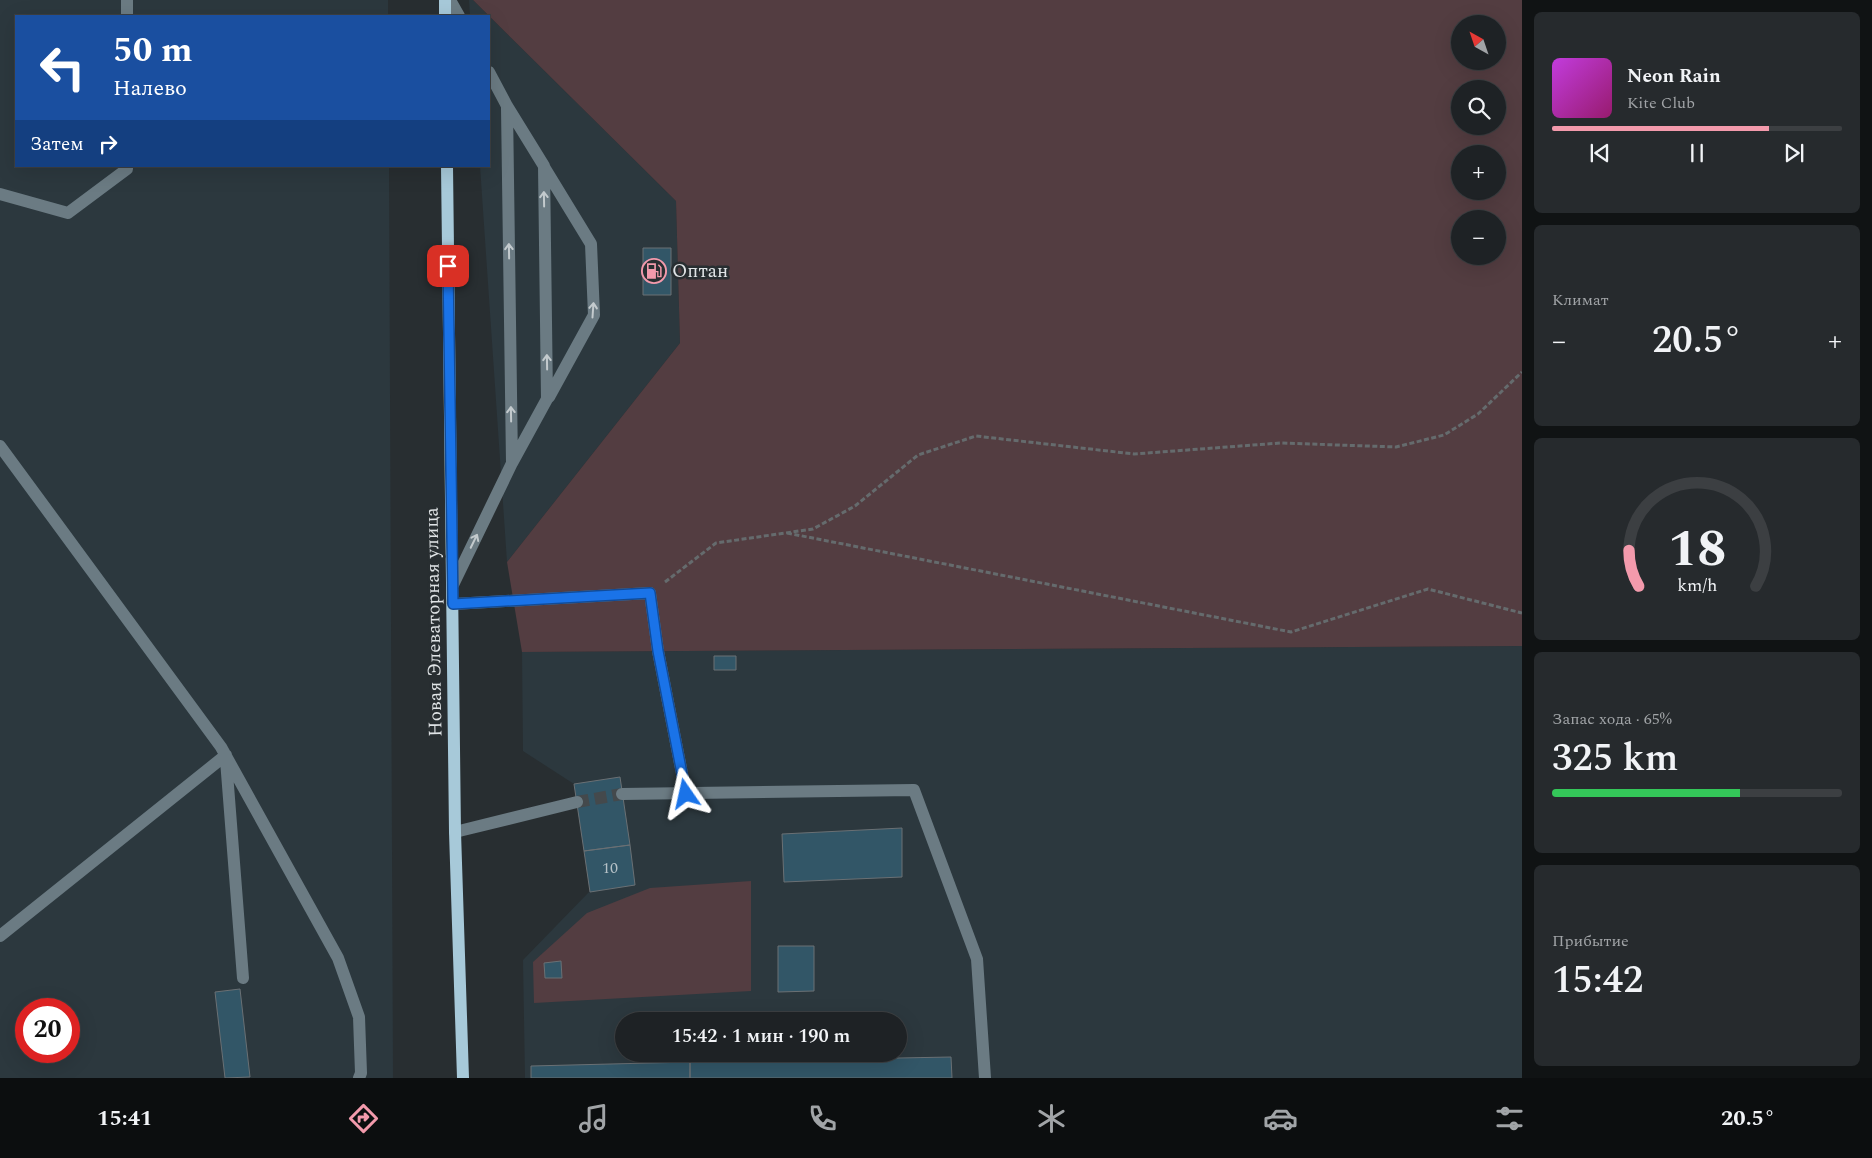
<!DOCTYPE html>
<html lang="ru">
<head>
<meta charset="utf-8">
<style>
  :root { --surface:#1e2225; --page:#262a2d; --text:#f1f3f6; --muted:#a1a4a7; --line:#3c3f42; --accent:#f39aac }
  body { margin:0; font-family:Spectral,serif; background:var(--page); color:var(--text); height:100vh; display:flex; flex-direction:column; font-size:19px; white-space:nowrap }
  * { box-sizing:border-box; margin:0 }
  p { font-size:16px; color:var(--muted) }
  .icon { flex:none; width:28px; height:28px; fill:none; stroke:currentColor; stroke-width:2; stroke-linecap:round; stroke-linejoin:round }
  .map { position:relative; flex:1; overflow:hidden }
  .drawer { display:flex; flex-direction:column; gap:12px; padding:12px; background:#101314; width:350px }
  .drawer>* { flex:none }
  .top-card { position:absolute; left:15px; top:15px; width:475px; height:152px; border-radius:0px; box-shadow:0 5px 20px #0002,0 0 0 1px var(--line); background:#1a4fa0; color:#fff; overflow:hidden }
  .needle { width:32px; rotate:320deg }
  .buttons { position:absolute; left:1451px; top:15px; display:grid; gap:10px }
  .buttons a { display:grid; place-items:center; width:55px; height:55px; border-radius:50%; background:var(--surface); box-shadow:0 5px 20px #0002,0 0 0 1px var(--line); font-size:25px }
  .speed { position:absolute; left:15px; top:998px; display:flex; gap:10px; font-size:25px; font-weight:700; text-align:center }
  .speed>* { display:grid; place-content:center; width:65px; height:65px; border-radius:50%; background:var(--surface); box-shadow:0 5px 20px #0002,0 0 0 1px var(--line); line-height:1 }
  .speed .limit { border:8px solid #d22; background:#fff; color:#111 }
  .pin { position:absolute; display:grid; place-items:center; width:42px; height:42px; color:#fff; margin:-21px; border-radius:10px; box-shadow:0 2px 8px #0006 }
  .me { position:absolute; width:55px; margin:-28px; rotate:349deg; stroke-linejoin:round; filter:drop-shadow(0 0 4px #0008) }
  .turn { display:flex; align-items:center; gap:18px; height:105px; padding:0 15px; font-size:22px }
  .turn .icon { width:65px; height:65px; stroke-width:2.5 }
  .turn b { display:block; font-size:35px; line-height:42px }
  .then { display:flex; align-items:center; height:48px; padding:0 15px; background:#0003; gap:10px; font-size:19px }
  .big { font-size:38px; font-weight:600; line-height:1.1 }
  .drawer .card { flex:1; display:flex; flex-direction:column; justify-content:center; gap:8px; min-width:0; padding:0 18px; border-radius:8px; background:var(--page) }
  .drawer .dial { align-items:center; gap:0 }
  .dial svg { height:130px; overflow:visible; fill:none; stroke:var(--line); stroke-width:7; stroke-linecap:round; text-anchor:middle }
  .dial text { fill:var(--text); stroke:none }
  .song { display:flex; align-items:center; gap:15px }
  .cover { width:60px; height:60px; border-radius:8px; background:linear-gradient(135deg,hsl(290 70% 55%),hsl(320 70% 35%)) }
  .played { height:5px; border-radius:2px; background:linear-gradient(90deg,var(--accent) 75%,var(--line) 75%) }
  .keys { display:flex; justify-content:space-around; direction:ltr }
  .heat { display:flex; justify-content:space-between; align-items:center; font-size:28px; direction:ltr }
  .charge { height:8px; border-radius:4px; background:linear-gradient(90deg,#34c759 65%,var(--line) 0) }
  .trip { position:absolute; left:615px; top:1012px; width:292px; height:50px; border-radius:25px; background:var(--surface); box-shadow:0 5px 20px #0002,0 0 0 1px var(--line); font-weight:600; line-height:50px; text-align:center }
  .dock { display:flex; height:80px; justify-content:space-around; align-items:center; background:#0c0e0f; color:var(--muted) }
  .dock .icon { width:35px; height:35px }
  .dock .selected { color:var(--accent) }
  .dock b { font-size:22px; color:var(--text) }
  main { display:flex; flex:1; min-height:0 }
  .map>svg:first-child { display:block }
  .built { fill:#2c383e; fill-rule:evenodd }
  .green { fill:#533d41; fill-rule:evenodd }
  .building { fill:#325667; stroke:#6a7074 }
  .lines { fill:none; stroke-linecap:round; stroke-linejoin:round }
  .minor-tunnel { stroke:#44494c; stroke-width:12; stroke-dasharray:12 6; stroke-linecap:butt }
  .path { stroke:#656b6d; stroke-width:3; stroke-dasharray:5 2.5; stroke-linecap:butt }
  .minor { stroke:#6b7b83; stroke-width:12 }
  .major { stroke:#a7c9d9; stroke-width:12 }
  .oneway { stroke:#c3cacd }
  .route-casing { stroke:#114b97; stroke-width:12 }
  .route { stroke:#1a73e8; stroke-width:9 }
  .labels { text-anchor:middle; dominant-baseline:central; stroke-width:5; stroke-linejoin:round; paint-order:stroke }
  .number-label { font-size:16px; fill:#b4c0c6 }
  .poi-label { font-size:19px; fill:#e0e4e6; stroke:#282e31; text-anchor:start }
  .street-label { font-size:19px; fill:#e0e4e6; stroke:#282e31 }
</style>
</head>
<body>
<main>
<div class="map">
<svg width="1522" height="1078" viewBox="0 0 1522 1078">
  <rect width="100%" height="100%" fill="#282e31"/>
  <path class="built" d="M0 0H388V16H16V166H389L393 1078H0ZM26 1009H69V1051H26Z
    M469 0H473L676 201 680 343 507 562 480 166H489V16H470Z
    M1522 646V1078H525L523 960 590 891 574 784 523 751 522 652ZM624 1021H899V1054H624Z"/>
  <path class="green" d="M473 0H1522V646L522 652 507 562 680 343 676 201ZM1460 24H1498V61H1460ZM1460 89H1498V126H1460ZM1460 154H1498V191H1460ZM1460 219H1498V256H1460Z
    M751 881V991L534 1003 533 962 587 913 650 888Z"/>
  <path class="building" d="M643 248H671V295H643Z
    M714 656H736V670H714Z
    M620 777 630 845 584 851 574 784Z
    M902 828V877L784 882 782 834Z
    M630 845 635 885 590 892 584 851Z
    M778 946H814V991L778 992Z
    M561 961 562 978H545L544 963Z
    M240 989 250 1077 225 1078 215 992Z
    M951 1057 952 1078H690V1062Z
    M690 1062V1078H531V1066Z"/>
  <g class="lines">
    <path class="minor-tunnel" d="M577 802 622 794"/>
    <path class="path" d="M787 533 1291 632 1428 589 1522 613
      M665 582 716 543 813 529 855 506 918 455 976 436 1134 454 1280 443 1396 447 1444 435 1478 414 1522 372"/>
    <path class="minor" d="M127 0V16
      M450 0 459 16
      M507 108 512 463
      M544 167 591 244 594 315 549 397
      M0 194 68 213 127 169V166
      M0 446 221 747 338 958 359 1017 361 1073 359 1078
      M453 585 512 463 547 399 544 166 507 106 489 72
      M453 604 650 593 658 651 686 794
      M226 760 243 978
      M622 794 914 790 977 959 985 1078
      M455 832 577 802
      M0 936 226 755"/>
    <path class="major" d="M445 0V16
      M447 166 455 832 463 1078"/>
  </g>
  <defs><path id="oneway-shaft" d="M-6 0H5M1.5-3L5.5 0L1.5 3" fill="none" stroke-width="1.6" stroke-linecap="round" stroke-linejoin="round" transform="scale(1.25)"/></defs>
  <g class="oneway">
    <use href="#oneway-shaft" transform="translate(544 199) rotate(-91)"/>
    <use href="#oneway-shaft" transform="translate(509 251) rotate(-91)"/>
    <use href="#oneway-shaft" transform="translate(593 310) rotate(-86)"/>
    <use href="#oneway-shaft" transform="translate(547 362) rotate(-91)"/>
    <use href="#oneway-shaft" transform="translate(511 414) rotate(-91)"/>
    <use href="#oneway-shaft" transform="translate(474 541) rotate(-64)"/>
  </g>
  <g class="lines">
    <defs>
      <path id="route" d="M448 266 453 604 650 593 658 651 686 794"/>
    </defs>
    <use href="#route" class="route-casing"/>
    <use href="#route" class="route"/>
  </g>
  <defs>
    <symbol id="fuel-ring" viewBox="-11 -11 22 22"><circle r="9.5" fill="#282e31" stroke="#f39aac" stroke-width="1.5"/><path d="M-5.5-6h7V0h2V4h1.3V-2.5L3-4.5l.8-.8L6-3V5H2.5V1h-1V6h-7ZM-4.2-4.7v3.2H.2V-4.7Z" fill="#f39aac"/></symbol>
  </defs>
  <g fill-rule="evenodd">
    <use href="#fuel-ring" x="640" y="257" width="28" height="28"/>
  </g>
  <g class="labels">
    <g class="number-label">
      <text x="610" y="868">10</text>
    </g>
    <g class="poi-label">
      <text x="672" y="271">Оптан</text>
    </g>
    <g class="street-label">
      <text transform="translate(434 622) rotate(-91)">Новая Элеваторная улица</text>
    </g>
  </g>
</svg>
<div class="buttons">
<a><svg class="needle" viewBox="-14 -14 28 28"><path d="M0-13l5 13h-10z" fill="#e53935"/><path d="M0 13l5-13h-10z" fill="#a1a4a7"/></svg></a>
<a><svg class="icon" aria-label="search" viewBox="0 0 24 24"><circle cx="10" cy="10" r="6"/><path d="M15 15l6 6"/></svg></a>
<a>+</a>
<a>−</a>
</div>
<div class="speed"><div class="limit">20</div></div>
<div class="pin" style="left:448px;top:266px;background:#d93025"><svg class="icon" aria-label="arrive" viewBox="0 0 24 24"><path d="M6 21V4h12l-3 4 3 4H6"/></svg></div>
<svg class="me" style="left:686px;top:794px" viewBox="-20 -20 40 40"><path d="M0-17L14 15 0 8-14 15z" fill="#1a73e8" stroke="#fff" stroke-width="4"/></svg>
<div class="trip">15:42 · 1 мин · 190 m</div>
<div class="top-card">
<div class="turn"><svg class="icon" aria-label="left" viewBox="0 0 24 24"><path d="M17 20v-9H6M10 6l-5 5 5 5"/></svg><div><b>50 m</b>Налево</div></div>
<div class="then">Затем<svg class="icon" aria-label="right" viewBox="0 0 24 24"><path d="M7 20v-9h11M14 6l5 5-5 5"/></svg></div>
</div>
</div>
<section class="drawer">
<div class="card">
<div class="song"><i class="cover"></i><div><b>Neon Rain</b><p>Kite Club</p></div></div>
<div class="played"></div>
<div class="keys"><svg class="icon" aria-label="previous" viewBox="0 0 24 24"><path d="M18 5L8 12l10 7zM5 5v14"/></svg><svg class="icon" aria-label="pause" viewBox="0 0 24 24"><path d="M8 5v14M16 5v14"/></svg><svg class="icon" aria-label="next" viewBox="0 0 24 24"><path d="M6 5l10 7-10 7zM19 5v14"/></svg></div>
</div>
<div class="card"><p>Климат</p>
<div class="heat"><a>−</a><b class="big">20.5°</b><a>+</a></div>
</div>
<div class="card dial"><svg viewBox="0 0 100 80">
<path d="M14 69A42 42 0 1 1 86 69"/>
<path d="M14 69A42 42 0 0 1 8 47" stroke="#f39aac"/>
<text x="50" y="56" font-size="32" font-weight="700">18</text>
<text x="50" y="72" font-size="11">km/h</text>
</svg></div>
<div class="card"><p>Запас хода · 65%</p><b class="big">325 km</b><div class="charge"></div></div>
<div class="card"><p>Прибытие</p><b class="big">15:42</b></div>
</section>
</main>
<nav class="dock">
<b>15:41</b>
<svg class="icon selected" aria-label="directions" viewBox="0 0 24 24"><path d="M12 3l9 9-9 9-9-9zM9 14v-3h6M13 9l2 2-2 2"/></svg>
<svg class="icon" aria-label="music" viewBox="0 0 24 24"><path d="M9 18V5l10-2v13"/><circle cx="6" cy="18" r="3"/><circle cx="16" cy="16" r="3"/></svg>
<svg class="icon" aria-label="phone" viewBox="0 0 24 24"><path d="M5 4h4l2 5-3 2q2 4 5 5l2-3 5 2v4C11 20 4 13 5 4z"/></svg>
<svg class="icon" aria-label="climate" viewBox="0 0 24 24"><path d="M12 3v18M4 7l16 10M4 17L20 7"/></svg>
<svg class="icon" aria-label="car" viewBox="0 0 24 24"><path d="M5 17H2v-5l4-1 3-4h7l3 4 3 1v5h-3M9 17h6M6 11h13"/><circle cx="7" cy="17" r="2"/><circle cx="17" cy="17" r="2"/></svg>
<svg class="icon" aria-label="filters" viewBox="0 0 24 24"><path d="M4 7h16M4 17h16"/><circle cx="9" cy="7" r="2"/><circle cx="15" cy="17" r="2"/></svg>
<b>20.5°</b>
</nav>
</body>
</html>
